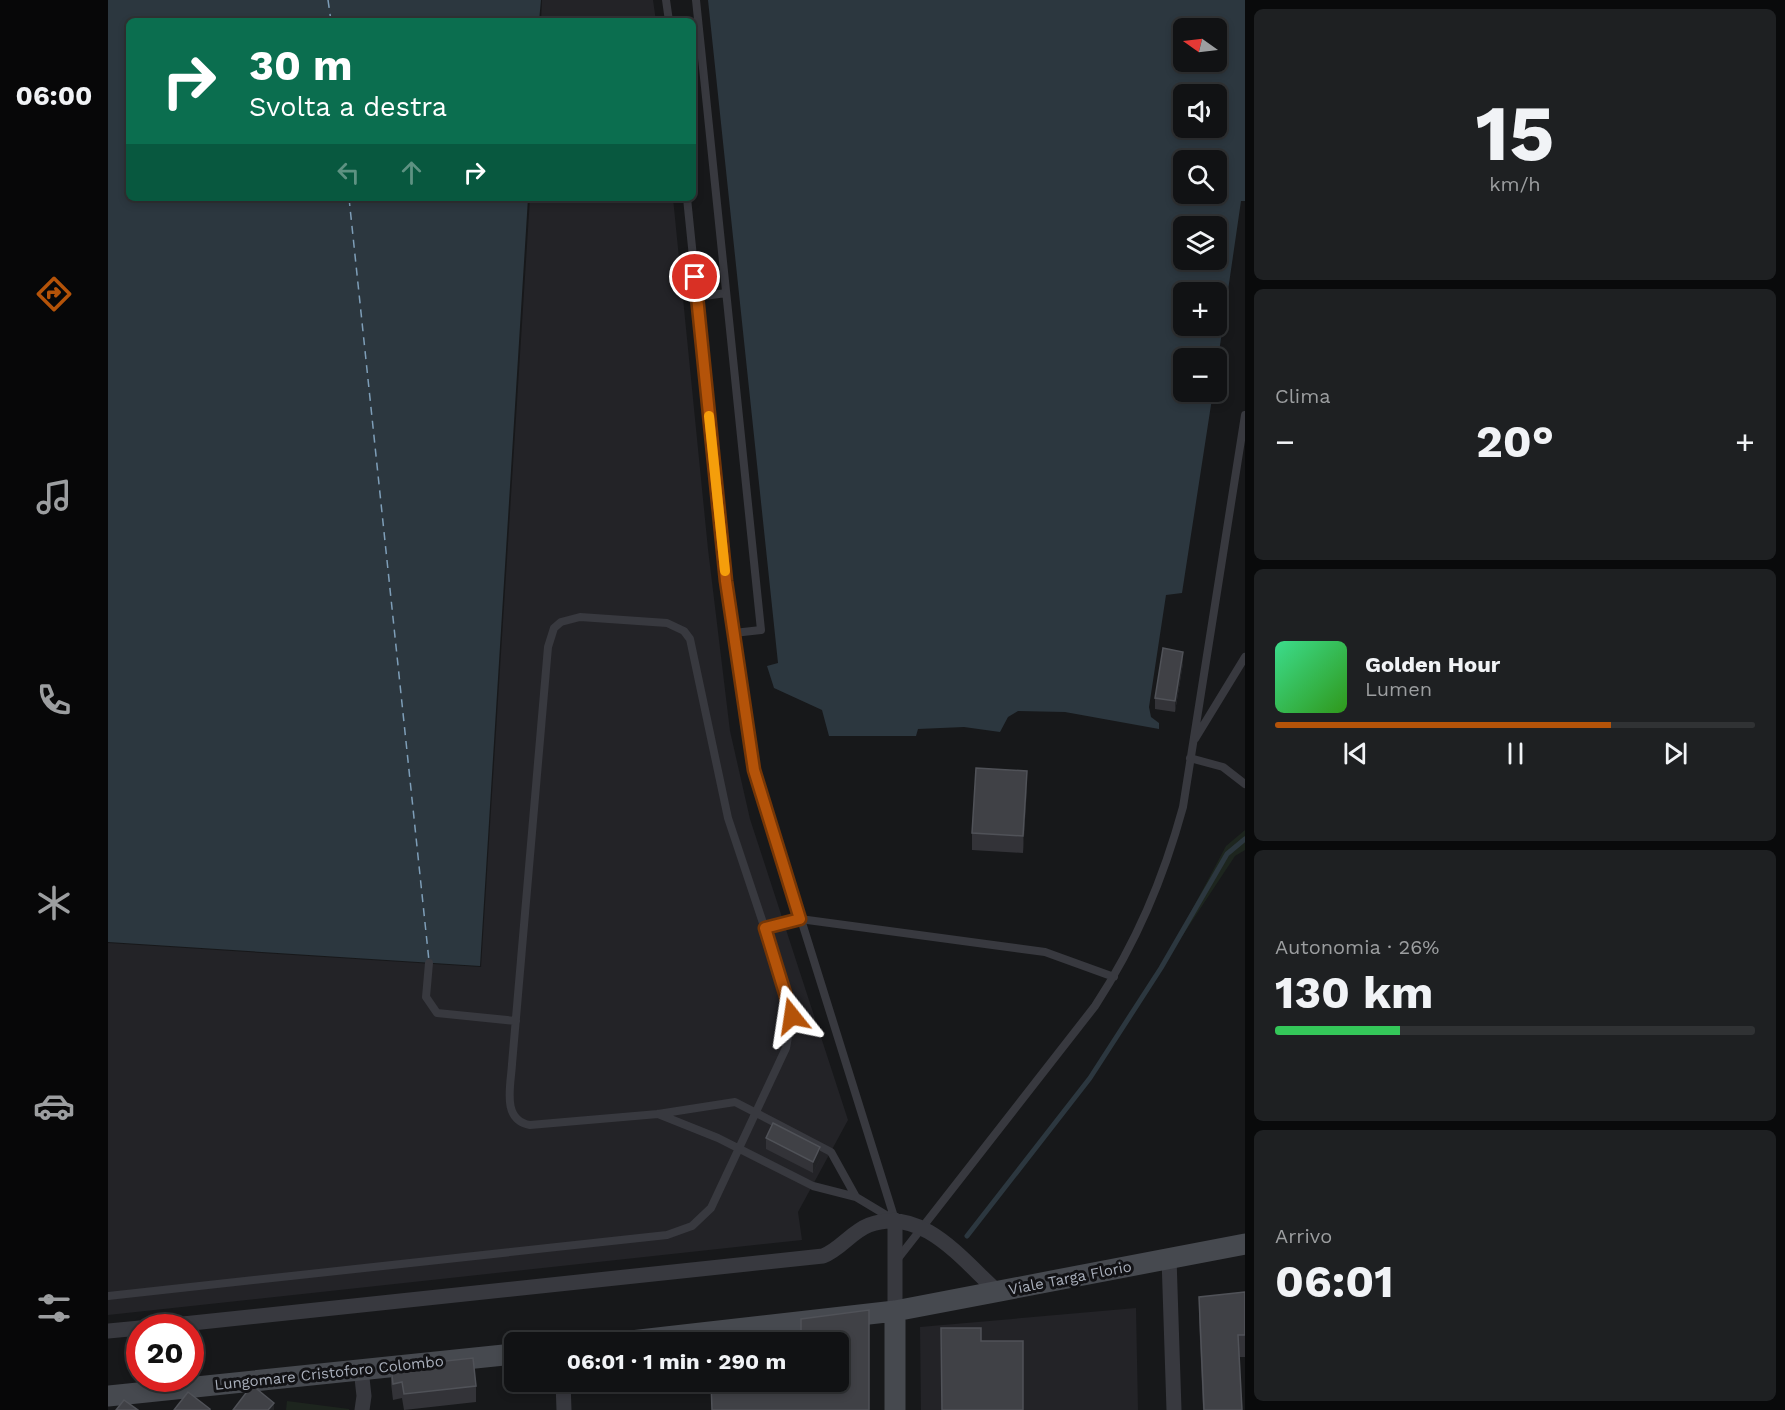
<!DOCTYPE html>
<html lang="it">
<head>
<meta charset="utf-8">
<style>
  :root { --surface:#111214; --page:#1e2022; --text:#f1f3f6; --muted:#9c9ea0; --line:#303234; --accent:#b45309 }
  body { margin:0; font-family:"Work Sans",sans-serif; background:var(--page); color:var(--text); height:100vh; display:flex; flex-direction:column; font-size:22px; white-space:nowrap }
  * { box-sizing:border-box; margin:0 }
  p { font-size:20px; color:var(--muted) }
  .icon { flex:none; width:33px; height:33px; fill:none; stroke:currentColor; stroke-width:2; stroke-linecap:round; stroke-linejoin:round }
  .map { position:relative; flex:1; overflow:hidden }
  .side { display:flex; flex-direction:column; gap:9px; padding:9px; background:#090a0b; width:540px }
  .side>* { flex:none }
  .hud { position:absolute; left:18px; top:18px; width:570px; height:183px; border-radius:9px; box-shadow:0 3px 9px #0003,0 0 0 2px var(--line); background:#0b6e4f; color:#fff; overflow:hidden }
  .needle { width:39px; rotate:284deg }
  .fabs { position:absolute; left:1065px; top:18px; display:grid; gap:12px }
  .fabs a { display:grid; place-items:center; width:54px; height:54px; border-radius:9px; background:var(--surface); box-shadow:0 3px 9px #0003,0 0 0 2px var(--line); font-size:30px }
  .speed { position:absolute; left:18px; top:1314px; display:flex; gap:12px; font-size:30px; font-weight:700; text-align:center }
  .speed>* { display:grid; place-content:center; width:78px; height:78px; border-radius:50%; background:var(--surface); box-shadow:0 3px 9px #0003,0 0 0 2px var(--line); line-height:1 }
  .speed .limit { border:9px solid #d22; background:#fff; color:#111 }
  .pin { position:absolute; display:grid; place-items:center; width:51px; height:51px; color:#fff; margin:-26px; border:3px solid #fff; border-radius:50%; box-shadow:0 2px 6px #0007 }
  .me { position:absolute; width:66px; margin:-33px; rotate:345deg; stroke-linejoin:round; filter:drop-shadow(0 0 4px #0008) }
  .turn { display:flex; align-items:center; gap:21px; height:126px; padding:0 24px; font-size:27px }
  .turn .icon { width:78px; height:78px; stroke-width:2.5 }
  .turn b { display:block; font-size:42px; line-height:51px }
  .lanes { display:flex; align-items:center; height:57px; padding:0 24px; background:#0003; justify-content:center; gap:30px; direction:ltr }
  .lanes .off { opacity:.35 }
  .big { font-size:45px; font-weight:700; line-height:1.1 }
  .side .tile { flex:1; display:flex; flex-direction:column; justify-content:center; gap:9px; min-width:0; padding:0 21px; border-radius:9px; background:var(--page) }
  .side .dial { align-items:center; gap:0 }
  .dial b { font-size:78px; line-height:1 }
  .song { display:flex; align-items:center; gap:18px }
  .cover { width:72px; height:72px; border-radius:9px; background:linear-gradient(135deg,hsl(150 70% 55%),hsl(110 70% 35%)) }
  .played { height:6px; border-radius:3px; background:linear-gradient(90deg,var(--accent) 70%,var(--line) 70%) }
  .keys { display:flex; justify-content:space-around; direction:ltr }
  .heat { display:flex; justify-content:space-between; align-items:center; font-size:33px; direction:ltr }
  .charge { height:9px; border-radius:4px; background:linear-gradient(90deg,#34c759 26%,var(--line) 0) }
  .trip { position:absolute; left:396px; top:1332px; width:345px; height:60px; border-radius:9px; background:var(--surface); box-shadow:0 3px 9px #0003,0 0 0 2px var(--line); font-weight:700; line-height:60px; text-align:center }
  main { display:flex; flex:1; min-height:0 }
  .dock { display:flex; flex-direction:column; width:108px; justify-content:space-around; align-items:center; background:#070708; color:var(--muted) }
  .dock .icon { width:42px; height:42px }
  .dock .current { color:var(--accent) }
  .dock b { font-size:27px; color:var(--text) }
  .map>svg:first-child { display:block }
  .built { fill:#232327 }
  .green { fill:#1d251e }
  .water { fill:#2c373f; fill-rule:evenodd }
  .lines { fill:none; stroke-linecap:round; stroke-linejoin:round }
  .stream { stroke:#2c373f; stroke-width:5 }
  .ferry { stroke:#7e9eb8; stroke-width:1.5; stroke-dasharray:8 6; stroke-linecap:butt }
  .lane { stroke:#38393f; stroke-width:8 }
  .street { stroke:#38393f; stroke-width:15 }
  .secondary { stroke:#46494f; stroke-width:21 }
  .wall { fill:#333338 }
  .shaded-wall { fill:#222326 }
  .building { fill:#404146; stroke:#505258; stroke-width:1.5 }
  .route-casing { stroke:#753606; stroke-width:15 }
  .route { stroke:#b45309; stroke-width:10 }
  .slow { stroke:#f59e0b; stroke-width:10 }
  .labels { text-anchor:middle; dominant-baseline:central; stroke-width:6; stroke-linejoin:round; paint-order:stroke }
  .street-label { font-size:15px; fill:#a9afbb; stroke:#121215 }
</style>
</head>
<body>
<main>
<nav class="dock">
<b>06:00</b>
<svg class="icon current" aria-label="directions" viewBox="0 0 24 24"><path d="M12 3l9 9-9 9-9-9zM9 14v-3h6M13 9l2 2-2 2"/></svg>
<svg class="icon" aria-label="music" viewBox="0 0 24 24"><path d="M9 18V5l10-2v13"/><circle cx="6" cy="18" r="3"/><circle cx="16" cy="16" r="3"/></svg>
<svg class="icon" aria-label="phone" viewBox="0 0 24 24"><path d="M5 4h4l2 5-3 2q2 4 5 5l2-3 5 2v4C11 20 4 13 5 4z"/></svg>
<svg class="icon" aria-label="climate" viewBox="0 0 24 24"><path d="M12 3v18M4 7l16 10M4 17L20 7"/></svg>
<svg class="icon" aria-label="car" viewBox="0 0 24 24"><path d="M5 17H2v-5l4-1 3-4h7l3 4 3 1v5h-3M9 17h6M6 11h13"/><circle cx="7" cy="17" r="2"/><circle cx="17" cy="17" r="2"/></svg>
<svg class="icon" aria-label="filters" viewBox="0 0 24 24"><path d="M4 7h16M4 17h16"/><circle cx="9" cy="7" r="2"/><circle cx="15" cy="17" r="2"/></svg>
</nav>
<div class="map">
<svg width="1137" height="1410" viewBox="0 0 1137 1410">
  <rect width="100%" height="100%" fill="#17181a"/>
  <path class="built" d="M434 0H545L548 21H433Z
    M422 198H565L600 549 622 731 642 819 740 1120 690 1212 694 1240 0 1315V943L373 967Z
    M1028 1308 1030 1410H813L812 1327Z"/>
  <path class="green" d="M1137 830V850L1127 856 1053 968 1118 846Z
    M179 1401 241 1409V1410H178Z"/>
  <path class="water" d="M0 0H433L431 21H21V198H420L372 966 0 942Z
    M600 0H1137V201H1133L1109 366 1108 358H1076V392H1105L1074 593 1058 595 1041 707 1043 717 1051 723V729L957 712 910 711 900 717 892 732 856 727 810 729 808 736H721L714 710 666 688 659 666 670 663ZM1076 28H1108V62H1076ZM1076 94H1108V128H1076ZM1076 160H1108V194H1076ZM1076 226H1108V260H1076ZM1076 292H1108V326H1076Z"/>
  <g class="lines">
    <path class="stream" d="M859 1236 982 1078 1053 968 1119 854 1137 839"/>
    <path class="ferry" d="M220 0 223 21
      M241 198 321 961"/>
    <path class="lane" d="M558 0 561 21
      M588 0 653 630 626 633
      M579 198 618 581 646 769 787 1220
      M589 297 618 293
      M1087 739 1137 657
      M1082 758 1115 767 1137 784
      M657 928 692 919 937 952 1006 977
      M321 963 318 997 329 1013 408 1021
      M748 1197 783 1218
      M788 1261 987 1006C1028 943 1055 880 1075 807L1137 415
      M0 1296 559 1235 584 1226 603 1208 678 1048 684 1015 680 998 620 818 582 639 576 631 559 623 472 617 453 622 446 628 440 647 404 1064C403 1085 393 1120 422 1125L550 1114 627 1102 723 1152 748 1197 705 1186 610 1138 550 1114"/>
    <path class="street" d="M1061 1258 1066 1410
      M787 1311V1220
      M37 1328 715 1256C733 1249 743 1232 761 1225 814 1205 855 1261 890 1292
      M0 1331 32 1328
      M253 1369 256 1396 254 1410
      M455 1382 456 1410"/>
    <path class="secondary" d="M514 1342 787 1311 1137 1244
      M0 1396 406 1354
      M787 1410V1311"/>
  </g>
  <path class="wall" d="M1075 663 1067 712 1047 709V698Z
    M919 787 915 853 864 850V833Z
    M658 1138 712 1159 705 1173 658 1149Z
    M1137 1292V1357H1131L1134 1410H1095L1091 1319V1297Z
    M283 1367 368 1386V1402L296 1410 294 1398 285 1400 283 1383Z
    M548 1382H730L761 1410 603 1385H548Z"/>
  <path class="shaded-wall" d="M1075 652V663L1067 712V701Z
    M919 771V787L915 853V836Z
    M712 1147V1159L705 1173V1162Z
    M166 1403V1410H160Z"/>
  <path class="building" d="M1055 648 1075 652 1067 701 1047 698Z
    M868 768 919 771 915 836 864 833Z
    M665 1123 712 1147 705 1162 658 1138Z
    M1137 1292V1335H1130L1134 1410H1096L1091 1297Z
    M761 1310V1410H604L603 1382H730V1342H693V1319Z
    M833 1328H873V1341H915V1410H834Z
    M630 1338V1342H548V1339Z
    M365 1358 368 1386 296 1394 294 1382 285 1384 283 1367Z
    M144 1385 166 1403 160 1410H125Z
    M80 1392 102 1409V1410H66Z
    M16 1400 30 1410H8Z"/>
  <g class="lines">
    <defs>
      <path id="route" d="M587 277 618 581 646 770 692 919 657 928 684 1016"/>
    </defs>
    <use href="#route" class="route-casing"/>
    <use href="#route" class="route"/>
    <path class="slow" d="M601 416 617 571"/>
  </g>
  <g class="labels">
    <g class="street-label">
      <text transform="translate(962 1278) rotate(-11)">Viale Targa Florio</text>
      <text transform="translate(221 1373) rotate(-6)">Lungomare Cristoforo Colombo</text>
    </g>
  </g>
</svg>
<div class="fabs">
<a><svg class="needle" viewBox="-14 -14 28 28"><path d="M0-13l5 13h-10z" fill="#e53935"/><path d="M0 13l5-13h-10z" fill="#9c9ea0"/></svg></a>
<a><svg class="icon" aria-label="sound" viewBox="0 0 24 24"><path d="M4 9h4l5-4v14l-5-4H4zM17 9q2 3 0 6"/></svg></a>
<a><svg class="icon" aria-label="search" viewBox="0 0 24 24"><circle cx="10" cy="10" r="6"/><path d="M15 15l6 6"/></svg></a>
<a><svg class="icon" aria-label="layers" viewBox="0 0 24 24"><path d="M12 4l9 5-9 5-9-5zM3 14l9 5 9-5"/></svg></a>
<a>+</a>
<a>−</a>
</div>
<div class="speed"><div class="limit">20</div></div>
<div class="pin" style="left:587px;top:277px;background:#d93025"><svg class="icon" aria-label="arrive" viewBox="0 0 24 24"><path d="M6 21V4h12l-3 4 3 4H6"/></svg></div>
<svg class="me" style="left:684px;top:1016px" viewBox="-20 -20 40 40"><path d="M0-17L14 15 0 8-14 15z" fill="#b45309" stroke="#fff" stroke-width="4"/></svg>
<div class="trip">06:01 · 1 min · 290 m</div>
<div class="hud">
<div class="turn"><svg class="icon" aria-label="right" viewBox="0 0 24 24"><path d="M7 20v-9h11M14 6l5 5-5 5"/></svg><div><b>30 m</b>Svolta a destra</div></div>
<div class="lanes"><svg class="icon off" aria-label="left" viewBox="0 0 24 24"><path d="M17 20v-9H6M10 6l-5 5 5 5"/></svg><svg class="icon off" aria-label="ahead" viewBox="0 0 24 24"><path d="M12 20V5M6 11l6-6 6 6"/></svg><svg class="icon" aria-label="right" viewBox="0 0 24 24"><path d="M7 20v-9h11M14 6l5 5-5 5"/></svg></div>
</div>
</div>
<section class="side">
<div class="tile dial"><b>15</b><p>km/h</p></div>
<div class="tile"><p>Clima</p>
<div class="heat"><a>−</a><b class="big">20°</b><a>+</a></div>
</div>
<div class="tile">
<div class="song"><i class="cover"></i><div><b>Golden Hour</b><p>Lumen</p></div></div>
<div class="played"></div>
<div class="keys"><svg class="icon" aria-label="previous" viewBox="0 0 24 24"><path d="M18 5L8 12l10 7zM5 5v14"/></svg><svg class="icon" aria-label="pause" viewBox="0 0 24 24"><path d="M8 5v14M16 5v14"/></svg><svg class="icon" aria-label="next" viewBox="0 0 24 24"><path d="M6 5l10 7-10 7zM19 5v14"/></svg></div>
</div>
<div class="tile"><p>Autonomia · 26%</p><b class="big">130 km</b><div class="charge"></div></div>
<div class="tile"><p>Arrivo</p><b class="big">06:01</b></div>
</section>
</main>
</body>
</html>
